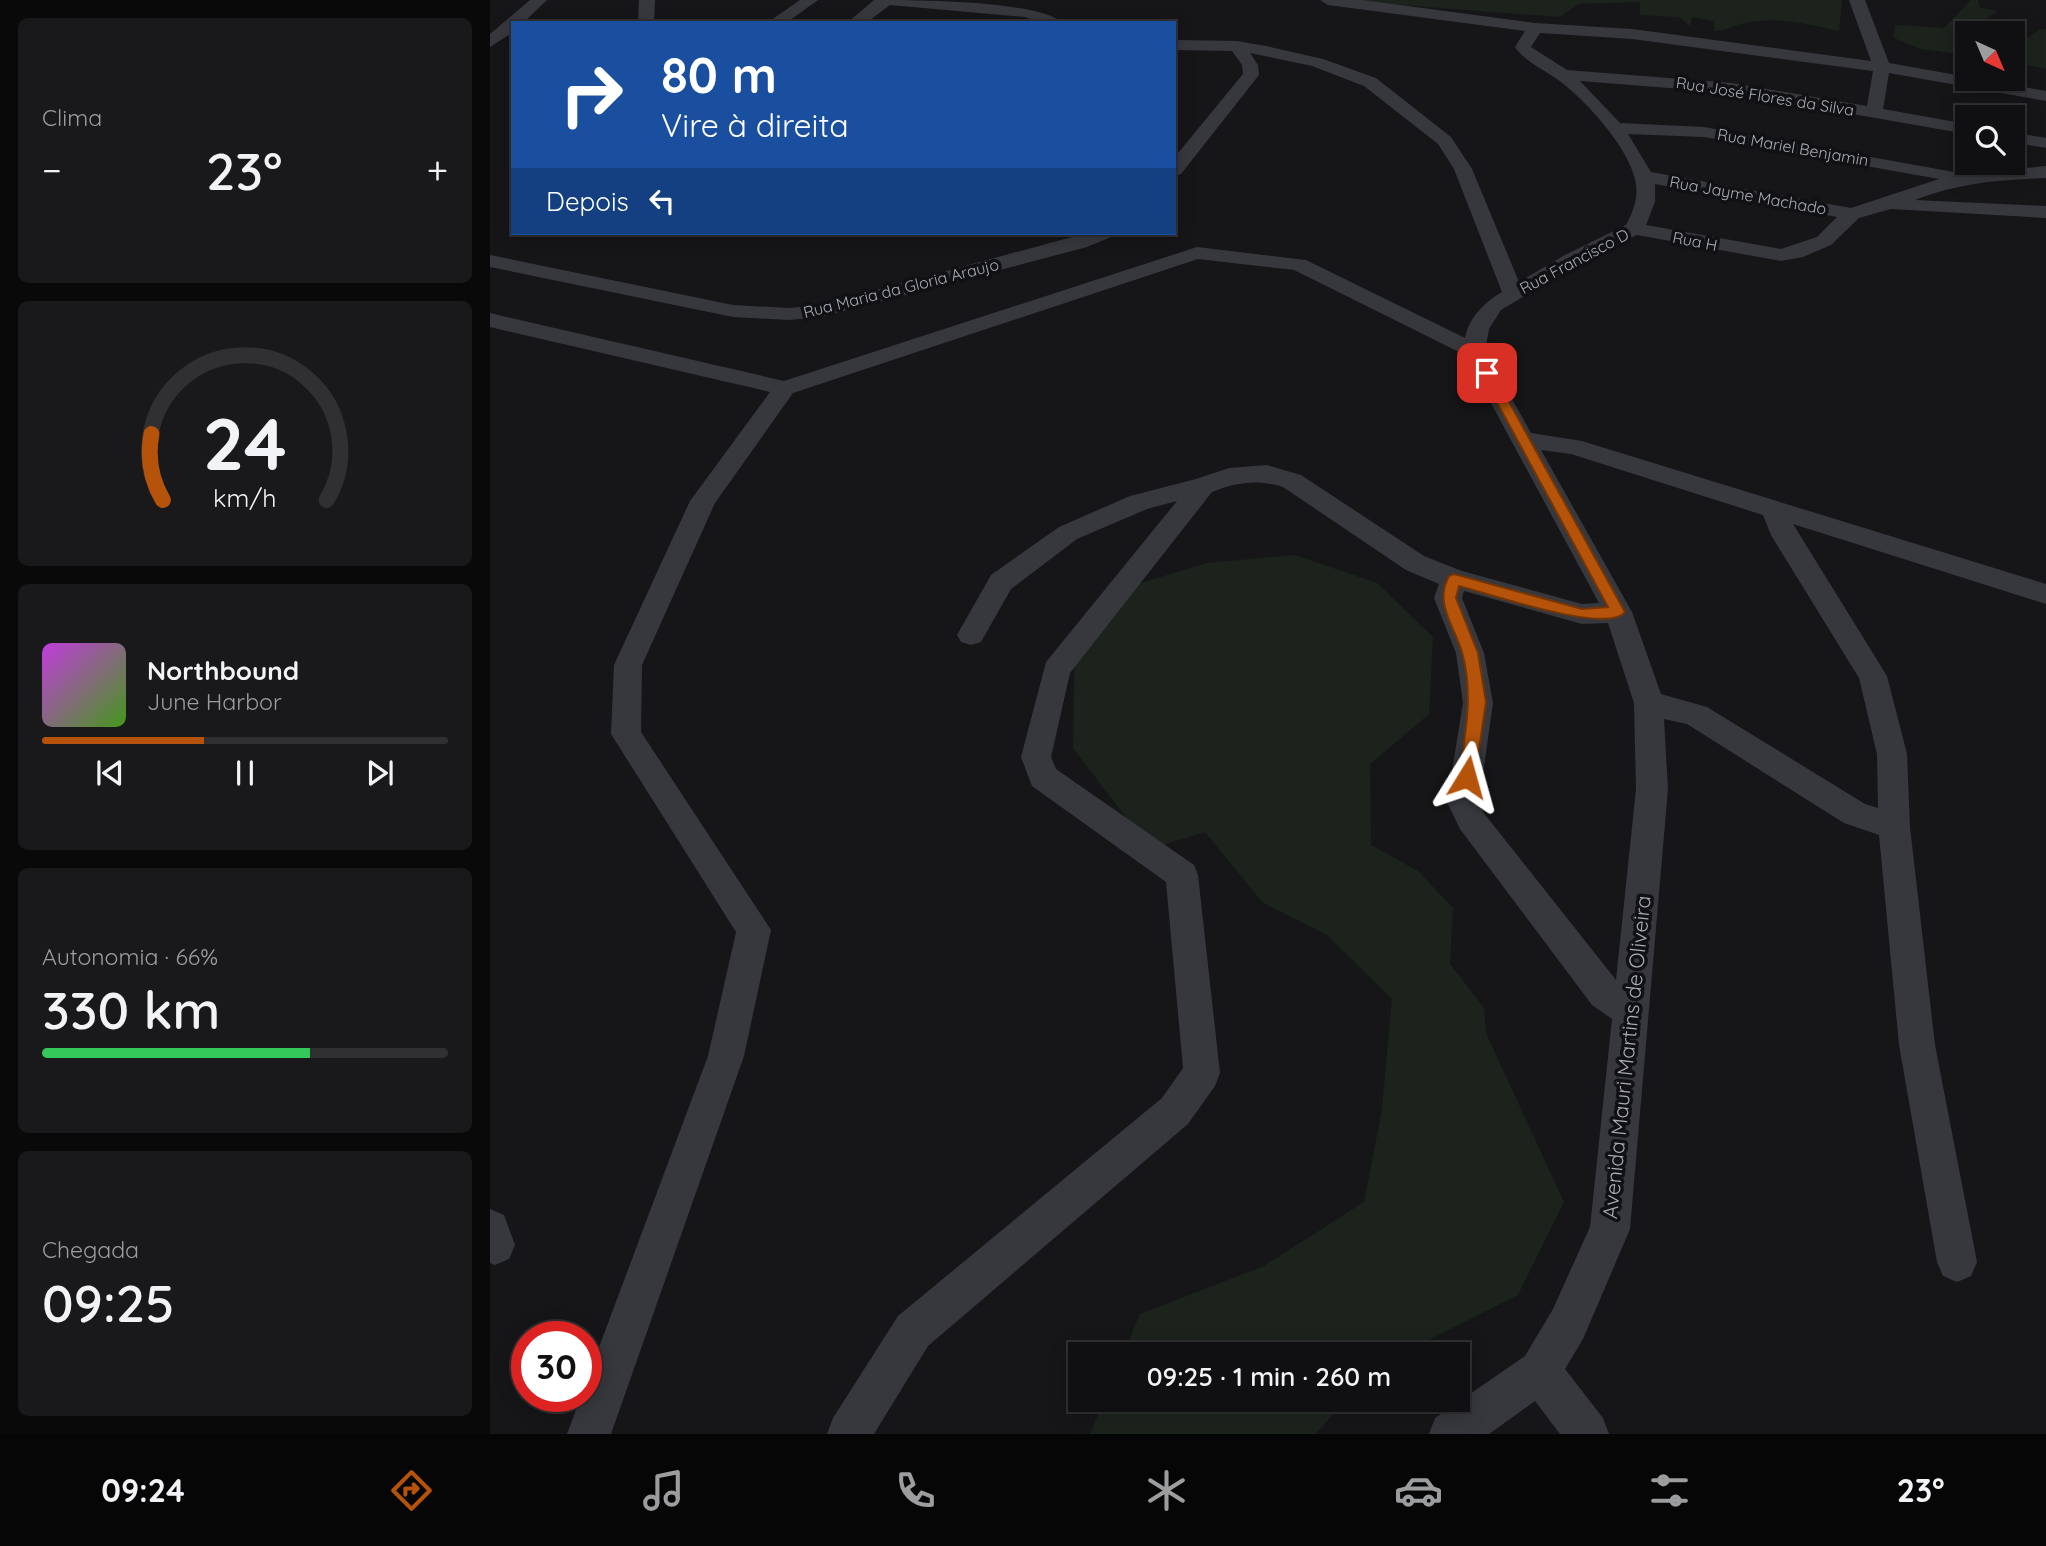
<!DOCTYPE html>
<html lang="pt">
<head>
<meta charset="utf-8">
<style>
  :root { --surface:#101012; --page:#19191b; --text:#f1f3f6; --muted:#9c9d9f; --line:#303032; --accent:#b45309 }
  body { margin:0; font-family:Quicksand,sans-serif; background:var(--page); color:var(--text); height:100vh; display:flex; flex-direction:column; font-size:26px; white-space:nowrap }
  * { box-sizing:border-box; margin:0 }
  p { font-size:23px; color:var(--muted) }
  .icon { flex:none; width:38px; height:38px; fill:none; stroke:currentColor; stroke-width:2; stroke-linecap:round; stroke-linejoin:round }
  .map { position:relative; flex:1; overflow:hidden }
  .details { display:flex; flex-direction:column; gap:18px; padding:18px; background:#09090a; width:490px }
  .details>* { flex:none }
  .top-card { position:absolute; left:21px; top:21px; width:665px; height:214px; border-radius:0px; box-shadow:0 4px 18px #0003,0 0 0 2px var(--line); background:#1a4fa0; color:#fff; overflow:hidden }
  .needle { width:46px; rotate:136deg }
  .tools { position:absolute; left:1465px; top:21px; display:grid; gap:14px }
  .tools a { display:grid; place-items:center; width:70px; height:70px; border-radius:0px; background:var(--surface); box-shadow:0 4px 18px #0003,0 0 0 2px var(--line); font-size:35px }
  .speed { position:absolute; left:21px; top:1321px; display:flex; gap:14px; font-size:35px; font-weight:700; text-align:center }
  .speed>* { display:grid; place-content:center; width:91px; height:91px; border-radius:50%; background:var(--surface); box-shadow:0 4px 18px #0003,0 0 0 2px var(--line); line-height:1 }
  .speed .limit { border:10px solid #d22; background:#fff; color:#111 }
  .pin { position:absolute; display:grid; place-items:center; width:60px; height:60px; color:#fff; margin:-30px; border-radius:14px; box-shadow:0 4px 10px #0006 }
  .me { position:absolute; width:77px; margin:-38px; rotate:8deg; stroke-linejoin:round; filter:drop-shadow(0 0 5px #0008) }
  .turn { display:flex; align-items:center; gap:24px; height:147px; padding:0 35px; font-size:32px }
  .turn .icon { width:91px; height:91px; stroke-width:2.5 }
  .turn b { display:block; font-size:49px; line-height:60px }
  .then { display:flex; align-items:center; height:66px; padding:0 35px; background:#0003; gap:14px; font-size:26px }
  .big { font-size:52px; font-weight:600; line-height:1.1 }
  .details .card { flex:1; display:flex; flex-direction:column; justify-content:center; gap:10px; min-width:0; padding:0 24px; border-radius:10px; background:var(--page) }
  .details .dial { align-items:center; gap:0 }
  .dial svg { height:182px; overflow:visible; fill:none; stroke:var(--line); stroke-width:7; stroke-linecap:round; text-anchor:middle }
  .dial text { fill:var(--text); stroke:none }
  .song { display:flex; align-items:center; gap:21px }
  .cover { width:84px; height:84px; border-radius:10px; background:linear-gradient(135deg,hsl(290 70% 55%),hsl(100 70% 35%)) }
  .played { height:7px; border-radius:4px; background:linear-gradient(90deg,var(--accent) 40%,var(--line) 40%) }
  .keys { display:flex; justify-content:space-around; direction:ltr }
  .heat { display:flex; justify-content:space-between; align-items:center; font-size:38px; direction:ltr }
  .charge { height:10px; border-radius:5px; background:linear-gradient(90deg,#34c759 66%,var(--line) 0) }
  .trip { position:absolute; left:578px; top:1342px; width:402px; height:70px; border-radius:0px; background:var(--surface); box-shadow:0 4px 18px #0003,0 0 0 2px var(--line); font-weight:600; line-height:70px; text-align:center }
  .dock { display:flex; height:112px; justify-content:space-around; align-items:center; background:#060607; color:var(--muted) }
  .dock .icon { width:49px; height:49px }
  .dock .selected { color:var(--accent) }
  .dock b { font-size:32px; color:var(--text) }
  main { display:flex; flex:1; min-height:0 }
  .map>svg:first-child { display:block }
  .green { fill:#1c231d }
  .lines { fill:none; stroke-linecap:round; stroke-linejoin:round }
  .minor { fill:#37383d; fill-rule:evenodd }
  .route { fill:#b45309; stroke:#753606; stroke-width:2 }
  .labels { text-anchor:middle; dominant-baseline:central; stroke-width:7; stroke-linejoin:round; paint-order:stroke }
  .far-street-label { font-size:16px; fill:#a8adb8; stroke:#111113 }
  .near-street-label { font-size:21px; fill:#a8adb8; stroke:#111113 }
</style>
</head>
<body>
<main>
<section class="details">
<div class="card"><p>Clima</p>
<div class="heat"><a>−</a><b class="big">23°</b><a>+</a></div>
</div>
<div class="card dial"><svg viewBox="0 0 100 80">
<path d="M14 69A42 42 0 1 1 86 69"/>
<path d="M14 69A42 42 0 0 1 9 40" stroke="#b45309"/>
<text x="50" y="56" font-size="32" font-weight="700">24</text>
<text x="50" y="72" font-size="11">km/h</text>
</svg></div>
<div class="card">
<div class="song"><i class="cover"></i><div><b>Northbound</b><p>June Harbor</p></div></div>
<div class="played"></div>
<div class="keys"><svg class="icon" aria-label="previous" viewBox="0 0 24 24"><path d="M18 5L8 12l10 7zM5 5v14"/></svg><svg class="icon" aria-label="pause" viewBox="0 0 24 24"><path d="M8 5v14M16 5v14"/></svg><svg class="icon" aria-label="next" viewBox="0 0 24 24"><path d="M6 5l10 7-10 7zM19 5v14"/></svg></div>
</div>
<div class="card"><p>Autonomia · 66%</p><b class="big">330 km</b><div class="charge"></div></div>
<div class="card"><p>Chegada</p><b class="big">09:25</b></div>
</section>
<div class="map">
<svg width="1556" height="1434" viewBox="0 0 1556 1434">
  <rect width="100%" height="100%" fill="#161618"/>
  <path class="green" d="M846 0H1352L1349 31C1317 24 1288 16 1255 23 1243 25 1238 31 1224 31V21L1202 17 1200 26 1189 17 1150 15V2L1088 4 1070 17Z
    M1481 0H1488L1490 8 1508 11 1493 21 1506 33H1477V55L1431 49 1404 38 1405 25 1454 28Z
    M1556 29V69L1523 62V38L1534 40 1549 30Z
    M805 555 887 583 943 637 939 714 880 764 881 845 928 871 963 908 960 964 994 1008 996 1033 1074 1202 1028 1295 911 1354H633L650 1314 774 1266 874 1202 892 1109 902 999 837 935 773 903 715 832 660 849 583 748 585 639 631 589 717 563Z
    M614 1400H855L826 1434H600Z"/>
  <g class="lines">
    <path class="minor" d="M40 0H57L33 23H23V32L0 47V34Z
      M149 0H165L164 23H148Z
      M310 0H328L296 23H277Z
      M384 0C422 0 547 0 573 23H550L535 17 400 5 376 23H357Z
      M830 0H872L1045 23 1142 29 1381 61 1359 0H1375L1399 63 1556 91V101L1399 73 1393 109 1477 124V134L1242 93 1090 81 1130 123 1214 127 1475 174 1556 166V178C1510 180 1468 183 1425 200L1556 206V218L1401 209 1369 218 1341 245 1313 257 1291 261 1147 235 1089 263 1011 310 999 329 995 351 1041 433 1092 441 1556 584V604L1303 524 1397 676 1417 754 1420 827 1445 1045 1487 1262 1481 1276 1467 1282 1453 1276 1447 1262 1409 1045 1389 835 1354 823 1197 724 1174 719 1178 789 1140 1229 1093 1339 1075 1369 1113 1418 1119 1434H1070L1045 1401 999 1434H939L945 1418 1035 1356 1063 1309 1100 1227 1122 1019 1102 1005 970 829 957 802 973 703 966 653 944 598 949 584 916 570 793 487C768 479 746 482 722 492L580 673 561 757 566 769 704 865 708 875 730 1073 725 1086 698 1124 438 1346 384 1434H337L343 1418 408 1316 672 1098 693 1068 676 882 542 786 531 757 556 662 687 501 657 509 587 539 521 589 491 642 481 645 471 642 467 635 501 575 569 527 640 496 706 479 739 468 777 465 811 475 934 556 972 571 1092 604 1109 603 975 355 804 270 708 259 303 393 225 503 152 665 151 732 281 930 254 1056 121 1434H77L91 1396H96V1382L218 1056 246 932 121 734 124 665 200 501 280 392 0 327V313L294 381 707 247 816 260 975 338C979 317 995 302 1012 292L964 169 948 144 874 86 822 66 760 53 768 65 769 75 691 174 684 176V158L753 74 752 65 742 51 684 50V40L747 41 776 46 833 59 886 78 961 137 982 169 1029 282 1075 255 1136 225C1143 212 1148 200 1146 184 1141 150 1098 103 1071 82 1057 71 1039 64 1027 50L1025 47 1035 31 838 5ZM1050 33 1142 39 1383 71 1377 106 1242 83 1077 70 1041 47ZM1138 134 1214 137 1449 179 1361 208 1161 172ZM1165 184 1347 217 1327 237 1291 249 1156 225 1165 202ZM1051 450 1081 454 1273 515 1281 535 1369 678 1387 754 1388 808 1375 804 1217 707 1171 694 1142 612ZM974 591 1092 624 1118 623 1144 703 1146 789 1126 980 993 812 989 802 1003 703 994 653 972 598Z
      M1522 132 1556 138V148L1522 142Z
      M597 233H624L621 237 597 247 331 317 299 320 243 317 0 267V255L243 305 299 308 330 305Z
      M0 1209 14 1215 25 1245 19 1259 5 1265 0 1263Z"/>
  </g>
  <path class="route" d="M997 370 1003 373 1135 612C1118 635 997 593 969 586L966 598 988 653 996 702 985 777 983 782H971L969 777C975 735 984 694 972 652 964 625 944 604 959 576L964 574 1092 609 1118 607 991 373Z"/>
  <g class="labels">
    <g class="far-street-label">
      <text transform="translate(1275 96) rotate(9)">Rua José Flores da Silva</text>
      <text transform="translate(1303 147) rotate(10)">Rua Mariel Benjamin</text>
      <text transform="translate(1258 195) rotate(10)">Rua Jayme Machado</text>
      <text transform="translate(1205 241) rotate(11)">Rua H</text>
      <text transform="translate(1084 261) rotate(-28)">Rua Francisco D</text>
      <text transform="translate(411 288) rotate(-14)">Rua Maria da Gloria Araujo</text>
    </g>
    <g class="near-street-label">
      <text transform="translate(1136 1057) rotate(-84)">Avenida Mauri Martins de Oliveira</text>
    </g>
  </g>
</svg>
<div class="tools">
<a><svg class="needle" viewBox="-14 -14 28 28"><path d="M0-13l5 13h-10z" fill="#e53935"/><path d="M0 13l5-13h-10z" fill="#9c9d9f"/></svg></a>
<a><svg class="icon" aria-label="search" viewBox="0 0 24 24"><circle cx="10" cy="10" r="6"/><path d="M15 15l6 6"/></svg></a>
</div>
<div class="speed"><div class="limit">30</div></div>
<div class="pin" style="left:997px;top:373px;background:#d93025"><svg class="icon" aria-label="arrive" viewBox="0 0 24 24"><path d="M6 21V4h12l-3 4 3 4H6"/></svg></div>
<svg class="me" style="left:977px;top:777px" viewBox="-20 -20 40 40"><path d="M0-17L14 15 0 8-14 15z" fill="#b45309" stroke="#fff" stroke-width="4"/></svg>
<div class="trip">09:25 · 1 min · 260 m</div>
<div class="top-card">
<div class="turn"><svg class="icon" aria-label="right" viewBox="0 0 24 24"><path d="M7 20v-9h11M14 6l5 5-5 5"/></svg><div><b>80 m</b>Vire à direita</div></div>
<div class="then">Depois<svg class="icon" aria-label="left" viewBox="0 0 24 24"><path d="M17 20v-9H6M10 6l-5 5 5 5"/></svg></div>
</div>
</div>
</main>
<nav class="dock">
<b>09:24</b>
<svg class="icon selected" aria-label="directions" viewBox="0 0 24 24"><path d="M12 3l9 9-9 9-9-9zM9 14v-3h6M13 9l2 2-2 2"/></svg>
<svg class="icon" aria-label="music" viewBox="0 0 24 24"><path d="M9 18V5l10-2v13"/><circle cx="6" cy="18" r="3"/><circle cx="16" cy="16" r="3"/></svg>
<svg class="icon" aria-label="phone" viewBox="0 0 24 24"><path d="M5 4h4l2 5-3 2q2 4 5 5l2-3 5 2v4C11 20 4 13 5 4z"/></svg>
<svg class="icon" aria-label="climate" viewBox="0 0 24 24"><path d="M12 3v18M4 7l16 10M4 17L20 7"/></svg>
<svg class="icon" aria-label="car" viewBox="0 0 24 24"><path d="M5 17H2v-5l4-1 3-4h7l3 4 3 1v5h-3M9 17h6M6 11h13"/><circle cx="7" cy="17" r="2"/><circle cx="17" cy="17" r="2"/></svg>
<svg class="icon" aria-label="filters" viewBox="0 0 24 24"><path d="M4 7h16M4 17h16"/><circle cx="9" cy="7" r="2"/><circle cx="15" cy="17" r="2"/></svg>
<b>23°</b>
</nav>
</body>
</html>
